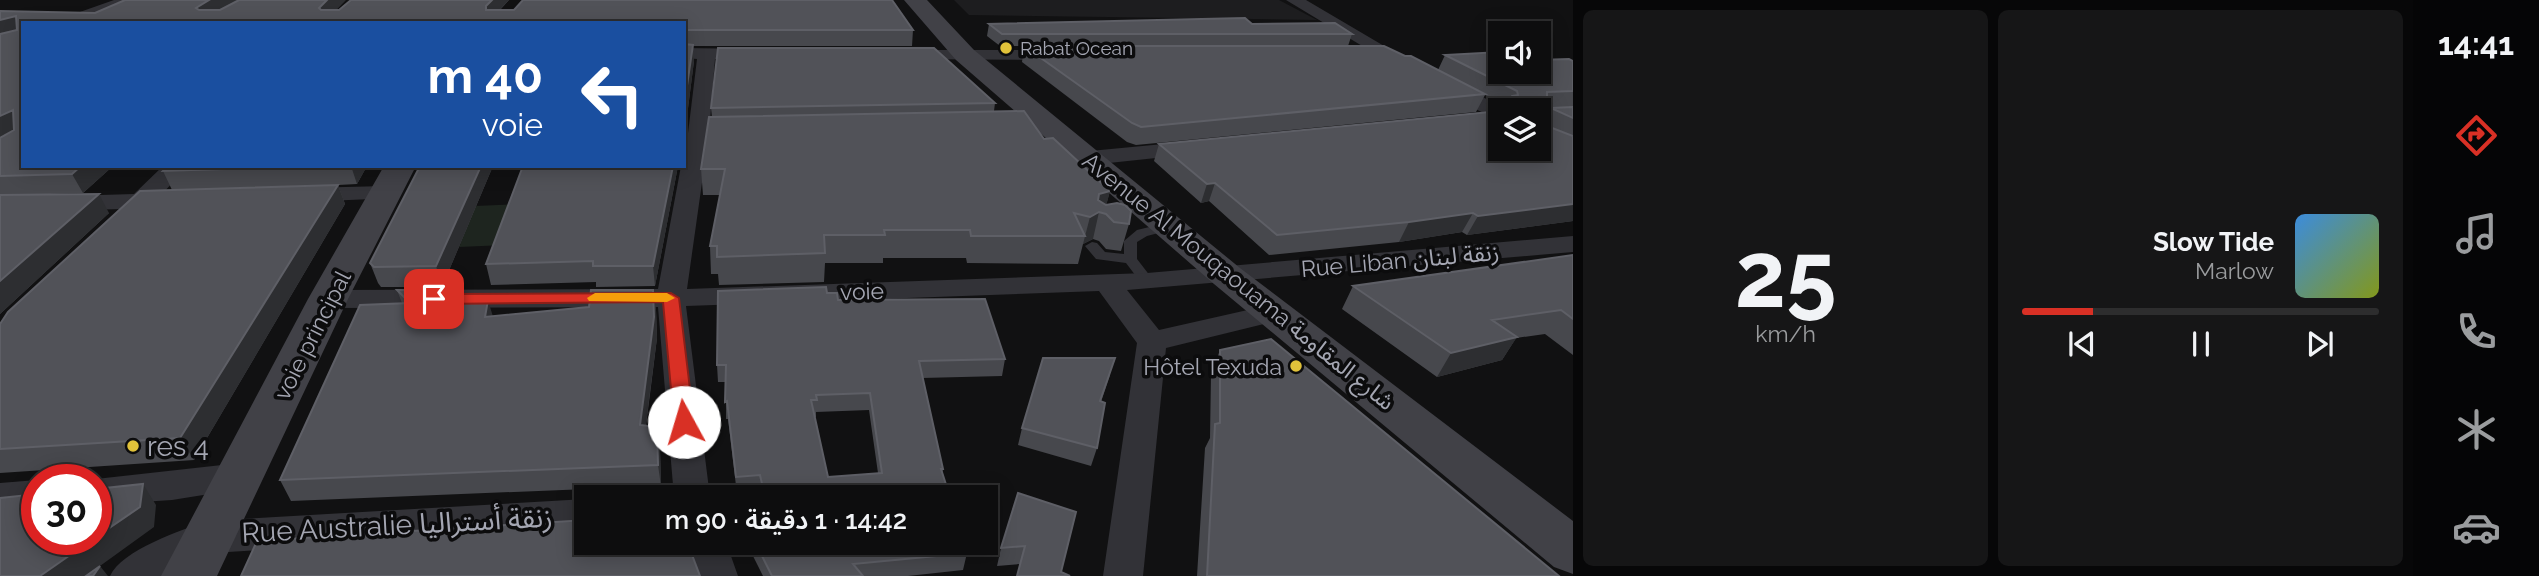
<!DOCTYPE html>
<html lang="ar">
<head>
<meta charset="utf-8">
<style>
  :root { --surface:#0d0d0e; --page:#161617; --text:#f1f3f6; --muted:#9a9c9e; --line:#2d2d2e; --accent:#d93025 }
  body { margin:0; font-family:Raleway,"Noto Sans Arabic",sans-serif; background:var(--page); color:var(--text); direction:rtl; height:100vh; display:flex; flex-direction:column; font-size:26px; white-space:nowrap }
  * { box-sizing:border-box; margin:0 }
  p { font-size:23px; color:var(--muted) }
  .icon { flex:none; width:38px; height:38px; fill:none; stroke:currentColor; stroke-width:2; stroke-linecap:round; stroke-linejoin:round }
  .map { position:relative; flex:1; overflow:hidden; direction:ltr }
  .side { display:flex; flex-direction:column; gap:10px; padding:10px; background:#070708; width:840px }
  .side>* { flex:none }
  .guide { position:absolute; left:21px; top:21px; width:665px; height:147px; border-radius:0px; box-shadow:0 4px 18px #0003,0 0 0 2px var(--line); direction:rtl; background:#1a4fa0; color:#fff; overflow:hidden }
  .controls { position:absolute; left:1488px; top:21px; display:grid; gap:14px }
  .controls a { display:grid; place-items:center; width:63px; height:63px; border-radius:0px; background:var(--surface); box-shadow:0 4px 18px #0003,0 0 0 2px var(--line); font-size:35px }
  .speed { position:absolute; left:21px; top:464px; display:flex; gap:14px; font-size:35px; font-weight:700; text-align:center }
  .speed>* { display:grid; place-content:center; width:91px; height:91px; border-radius:50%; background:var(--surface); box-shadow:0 4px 18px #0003,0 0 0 2px var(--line); line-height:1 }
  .speed .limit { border:10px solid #d22; background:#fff; color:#111 }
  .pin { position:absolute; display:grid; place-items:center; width:60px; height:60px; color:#fff; margin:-30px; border-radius:14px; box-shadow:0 4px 10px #0006 }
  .me { position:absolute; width:77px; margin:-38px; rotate:354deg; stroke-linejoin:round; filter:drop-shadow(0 0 5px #0008) }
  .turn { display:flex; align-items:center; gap:24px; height:147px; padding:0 28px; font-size:32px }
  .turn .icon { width:91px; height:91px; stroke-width:2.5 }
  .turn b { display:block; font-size:49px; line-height:60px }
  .side .tile { flex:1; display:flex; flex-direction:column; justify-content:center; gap:10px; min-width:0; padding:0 24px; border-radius:10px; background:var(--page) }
  .side .dial { align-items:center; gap:0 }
  .dial b { font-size:91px; line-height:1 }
  .song { display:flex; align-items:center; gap:21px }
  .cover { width:84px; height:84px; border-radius:10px; background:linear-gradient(135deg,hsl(210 70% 55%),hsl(70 70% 35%)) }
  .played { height:7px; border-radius:4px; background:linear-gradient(90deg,var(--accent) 20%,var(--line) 20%) }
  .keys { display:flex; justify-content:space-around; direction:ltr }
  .side .tiles { flex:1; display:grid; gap:10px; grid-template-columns:repeat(2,1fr) }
  .trip { position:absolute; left:574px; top:485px; width:424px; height:70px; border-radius:0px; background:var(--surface); box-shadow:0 4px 18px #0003,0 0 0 2px var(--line); font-weight:600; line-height:70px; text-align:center; direction:rtl }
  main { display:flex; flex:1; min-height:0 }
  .tabs { display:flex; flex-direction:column; width:126px; justify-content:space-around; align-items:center; background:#050506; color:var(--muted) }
  .tabs .icon { width:49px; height:49px }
  .tabs .active { color:var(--accent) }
  .tabs b { font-size:32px; color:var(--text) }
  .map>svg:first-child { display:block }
  .built { fill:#1d1d1f }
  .green { fill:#1e251f }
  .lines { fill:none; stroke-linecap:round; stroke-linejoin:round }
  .lane { fill:#323237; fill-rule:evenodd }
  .street { fill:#323237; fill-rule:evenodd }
  .secondary { fill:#414147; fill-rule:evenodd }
  .wall { fill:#47484d; fill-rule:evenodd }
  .shaded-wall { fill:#2d2e31 }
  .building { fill:#515258; stroke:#5e5f66; stroke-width:2; fill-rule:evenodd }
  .route { fill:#d93025; stroke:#8d1f18; stroke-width:2 }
  .slow { fill:#f59e0b }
  .poi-dot { fill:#e1c23a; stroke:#0c0c0d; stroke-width:2.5 }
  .labels { text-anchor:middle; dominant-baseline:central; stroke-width:7; stroke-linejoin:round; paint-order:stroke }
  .far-poi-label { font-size:19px; fill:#a4a6b2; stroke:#0c0c0d; text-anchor:start }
  .street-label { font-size:23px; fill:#a4a6b2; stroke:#0c0c0d }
  .poi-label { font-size:23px; fill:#a4a6b2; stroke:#0c0c0d; text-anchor:end }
  .near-poi-label { font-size:28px; fill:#a4a6b2; stroke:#0c0c0d; text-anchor:start }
  .near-street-label { font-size:28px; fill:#a4a6b2; stroke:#0c0c0d }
</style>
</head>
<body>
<main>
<nav class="tabs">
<b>14:41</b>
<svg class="icon active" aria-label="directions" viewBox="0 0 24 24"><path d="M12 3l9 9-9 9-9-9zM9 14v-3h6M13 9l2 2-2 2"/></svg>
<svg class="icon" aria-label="music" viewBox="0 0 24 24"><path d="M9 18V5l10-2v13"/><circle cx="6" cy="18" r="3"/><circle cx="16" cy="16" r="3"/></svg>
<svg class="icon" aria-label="phone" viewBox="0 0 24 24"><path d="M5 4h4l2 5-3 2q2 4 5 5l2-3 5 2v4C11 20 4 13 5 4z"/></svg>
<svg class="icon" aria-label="climate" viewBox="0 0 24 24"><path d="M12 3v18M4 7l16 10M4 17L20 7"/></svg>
<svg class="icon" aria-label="car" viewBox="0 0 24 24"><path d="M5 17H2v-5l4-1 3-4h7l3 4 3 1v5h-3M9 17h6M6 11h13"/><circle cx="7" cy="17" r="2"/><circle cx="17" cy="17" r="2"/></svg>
</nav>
<section class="side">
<div class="tiles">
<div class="tile">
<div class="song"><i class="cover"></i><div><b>Slow Tide</b><p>Marlow</p></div></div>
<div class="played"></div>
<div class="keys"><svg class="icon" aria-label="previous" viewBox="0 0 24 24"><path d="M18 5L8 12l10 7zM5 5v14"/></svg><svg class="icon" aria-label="pause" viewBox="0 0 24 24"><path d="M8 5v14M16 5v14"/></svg><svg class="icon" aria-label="next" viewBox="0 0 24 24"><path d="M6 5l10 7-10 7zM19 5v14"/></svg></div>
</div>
<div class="tile dial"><b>25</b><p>km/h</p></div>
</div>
</section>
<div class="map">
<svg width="1573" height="576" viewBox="0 0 1573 576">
  <rect width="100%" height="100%" fill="#111112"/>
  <path class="built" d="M954 0H1279L1317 20 969 15Z"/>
  <path class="green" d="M520 204 505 245 459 247 475 206Z"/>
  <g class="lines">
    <path class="lane" d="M1170 222 1176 226 1174 229 1147 236 1137 242V259L1154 281 1152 284H1142L1126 263 1096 259 1085 246 1092 242 1097 243 1105 252 1124 254V241L1137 230Z"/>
    <path class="street" d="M114 0H137L135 3 82 23H58L60 19Z
      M1286 0H1306L1413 63 1411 67H1397Z
      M684 48 755 49 764 54 755 59H715L709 133 687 289 1147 273 1573 236V252L1127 290 1159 330 1274 304 1284 307 1289 313 1284 319 1166 348 1143 576H1103L1137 343 1099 291 686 306 710 497H674L658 307 328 308 318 305 314 299 318 293 328 290 658 289 681 166H684L697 59 684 58Z
      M904 50H1059L1068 55 1059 60 898 59 895 55Z
      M1446 80 1453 82 1508 110H1500V120L1493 118 1439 90 1436 86 1439 82Z
      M1195 141 1203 143 1206 148 1203 153 1090 165 1082 163 1079 158 1082 153 1090 151Z
      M163 166H188L163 193 174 195 177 200 174 205 147 208 134 214 123 209 0 212V198L134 194Z
      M386 186 394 188 398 193 394 198 304 202 295 200 292 195 295 190 304 188Z
      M240 463 253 467 258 477 253 487 172 500 96 505V480H87Z
      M37 480V510L0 513V483Z
      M586 499V529L212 553 165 576H110C122 550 181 530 208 521Z
      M687 542H726L738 576H698Z"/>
    <path class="secondary" d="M904 0H927L974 50 1240 268 1573 521V574L1554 567 1214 284 956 60Z
      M384 166H416L348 299 217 576H161L308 299Z"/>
  </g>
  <path class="wall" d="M351 0H509L500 10 913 30 912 46H693L694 61 686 124 684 125V23H23L113 166 83 193 17 195 109 213 0 314V11L95 13 339 10Z
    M989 24H1252L1352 34 1348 46 1405 56 1438 70 1445 55 1500 72 1573 61V221L1467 235 1462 232 1399 242 1269 255 1209 201 1201 203 1154 161 1159 144 1504 110 1506 106 1485 95 1476 112 1136 145 1127 142 1022 62 1024 46H1000L987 36ZM1564 107 1551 108 1547 115V108Z
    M995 103 994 111 1044 139 1110 191 1106 205 1129 224 1121 251 1106 249 1099 241 1093 239 1083 244 1078 264 967 263 966 258H883V263H825L824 282 719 285 718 274H711L710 246 720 195H703L701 169 712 117 711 108Z
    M168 166H367L357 184 338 185 345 204 194 460 0 473V324L172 190 163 171Z
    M420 166H493L442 287H381L378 283 370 263Z
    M523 166H678L655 286 596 287V282L491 285 486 264Z
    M1573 255V355L1545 334 1516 338 1502 360 1437 377 1342 309 1353 286Z
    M397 290 429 302 493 316 589 307 653 290 656 310 657 338 646 426 657 427 660 449 661 486 291 501 280 480 402 303Z
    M827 293 838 300 1005 359 1002 376 922 378 943 469 942 474 950 497H761L760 492 737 494 728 419H726V382H718L717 365ZM869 410 878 473 828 477 815 417H816V412Z
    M1220 350 1559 576H1197L1205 448 1210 438 1211 374Z
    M1110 375 1101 402 1097 448 1091 466 1018 445 1022 428Z
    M1018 493 1061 572 1020 564 997 566 1001 548Z
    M751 542H964L967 553 963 570 908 576H763L751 552Z"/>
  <path class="shaded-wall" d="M209 0H239L202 23 196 8Z
    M327 0H346L324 23 319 8Z
    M492 0H509L489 21 486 6Z
    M16 16 23 27 0 38V20Z
    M693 45 694 61 686 124 684 125V106Z
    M13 110 23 126 0 139V116Z
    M81 166H113L83 193 72 174Z
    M351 166H367L357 184Z
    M481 166H493L442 287 436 266Z
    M673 166H678L655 286 653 266Z
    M1215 183 1209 201 1201 203 1207 184Z
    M338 185 345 204 194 460 180 438Z
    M1110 191 1104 214 1099 212 1093 239 1083 244 1090 217 1099 194Z
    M99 194 109 213 0 314V281Z
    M1573 204V221L1467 235 1478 216Z
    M1473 213 1462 232 1399 242 1409 222Z
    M426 290 432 310 420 302Z
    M653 290 656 310 657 338 643 446 640 425Z
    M488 300 494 320 485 317Z
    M1517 337 1502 360 1437 377 1451 353Z
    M657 427 660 449 661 486 658 465Z
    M143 484 156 505 154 527 100 566 108 576H40L93 539H96V537Z"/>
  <path class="building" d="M125 0H209L196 8 199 10H220L239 0H327L319 8 321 10H339L351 0H492L486 6V10H514L523 0H892L913 30H684V23H23V166H81L72 174 0 176V138L14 130 13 110 0 116V34L17 30 16 16 0 20V11L95 13Z
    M1245 18 1252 24 1335 23 1352 34H1002L989 24Z
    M684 44 693 45 684 106Z
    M1024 46H1384L1405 56H1411L1485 94 1141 127 1132 123Z
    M718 48H934L995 103 711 108Z
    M1500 52V72H1538V60L1569 59 1573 61V91L1547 92V126L1573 136V204L1478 216 1473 213 1409 222 1277 235 1215 183 1207 184 1159 144 1500 111V149H1538V110H1506H1511L1512 96 1518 95 1517 91 1445 55Z
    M1573 107V118L1551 108Z
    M1024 111 1044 139 1053 138 1110 191 1099 194 1098 200 1106 205 1117 203 1125 205 1131 211 1129 224 1114 222 1106 214 1099 212 1090 217 1074 213 1085 236H971L970 230H884L885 235H824L825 253 717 257V246H710L725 169H701L709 117Z
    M168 166H323L163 171Z
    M420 166H481L436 266 374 267 370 263Z
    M523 166H673L653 266H593V261L486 264Z
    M338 185 180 438 0 449V324L8 312 140 191Z
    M99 194 0 281V195Z
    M1573 255V319L1561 310 1492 320 1517 337 1451 353 1353 286Z
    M826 287 827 293H837L838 300 985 299 1005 359 919 361 943 469H941L950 497H765L760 475 736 477 727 401 725 402 726 365H717L718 291ZM870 393 882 473 828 477 811 400H817L816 395Z
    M397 290H426L420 302 488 300 485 317 589 307 591 290H653L654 317 640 425 657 427 658 465 280 480 360 305 410 303Z
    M1271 339 1559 576H1207L1215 424 1220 423V350Z
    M1043 358H1115L1100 401 1105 403 1097 448 1022 428Z
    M143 484 140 507 96 537V489Z
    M1018 493 1076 512 1061 572 1070 576H1017L1025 546 1001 548Z
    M37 494V539H93L40 576H0V498Z
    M586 520V542H682L689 547 700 576H241L257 541Z
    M755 542H964L967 553 853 564 863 576H772Z
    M100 566 93 576H86Z"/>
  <path class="route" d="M671 293 679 298 694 422 691 427H677L674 422 663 302 434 304 426 299 434 294Z"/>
  <path class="slow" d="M595 293H667L675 298 667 302 589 301 587 298Z"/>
  <g class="poi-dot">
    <circle cx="1006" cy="48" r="7"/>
    <circle cx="1296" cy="366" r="7"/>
    <circle cx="133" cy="446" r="7"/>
  </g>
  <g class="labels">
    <g class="far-poi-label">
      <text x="1020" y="48">Rabat Ocean</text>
    </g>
    <g class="street-label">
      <text transform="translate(1400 260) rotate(-5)">Rue Liban زنقة لبنان</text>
      <text transform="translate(1239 281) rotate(39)">Avenue Al Mouqaouama شارع المقاومة</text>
      <text transform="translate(862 291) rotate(-2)">voie</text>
      <text transform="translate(312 335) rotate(-63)">voie principal</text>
    </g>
    <g class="poi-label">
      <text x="1282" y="366">Hôtel Texuda</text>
    </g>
    <g class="near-poi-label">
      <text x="147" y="446">res 4</text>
    </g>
    <g class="near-street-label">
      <text transform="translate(397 525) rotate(-3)">Rue Australie زنقة أستراليا</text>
    </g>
  </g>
</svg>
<div class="controls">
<a><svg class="icon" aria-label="sound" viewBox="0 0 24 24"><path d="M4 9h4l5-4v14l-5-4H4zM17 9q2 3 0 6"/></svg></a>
<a><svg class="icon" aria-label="layers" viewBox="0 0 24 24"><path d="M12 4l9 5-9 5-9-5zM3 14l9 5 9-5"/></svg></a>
</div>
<div class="speed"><div class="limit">30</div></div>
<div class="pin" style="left:434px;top:299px;background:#d93025"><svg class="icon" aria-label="arrive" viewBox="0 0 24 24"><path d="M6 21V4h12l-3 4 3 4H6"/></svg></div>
<svg class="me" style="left:684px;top:422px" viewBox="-20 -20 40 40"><circle r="19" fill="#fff"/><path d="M0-13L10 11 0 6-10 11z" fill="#d93025"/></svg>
<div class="trip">14:42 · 1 دقيقة · 90 m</div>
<div class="guide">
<div class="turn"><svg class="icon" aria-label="left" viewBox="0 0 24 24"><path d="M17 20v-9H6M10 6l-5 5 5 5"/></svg><div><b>40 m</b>voie</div></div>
</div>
</div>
</main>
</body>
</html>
